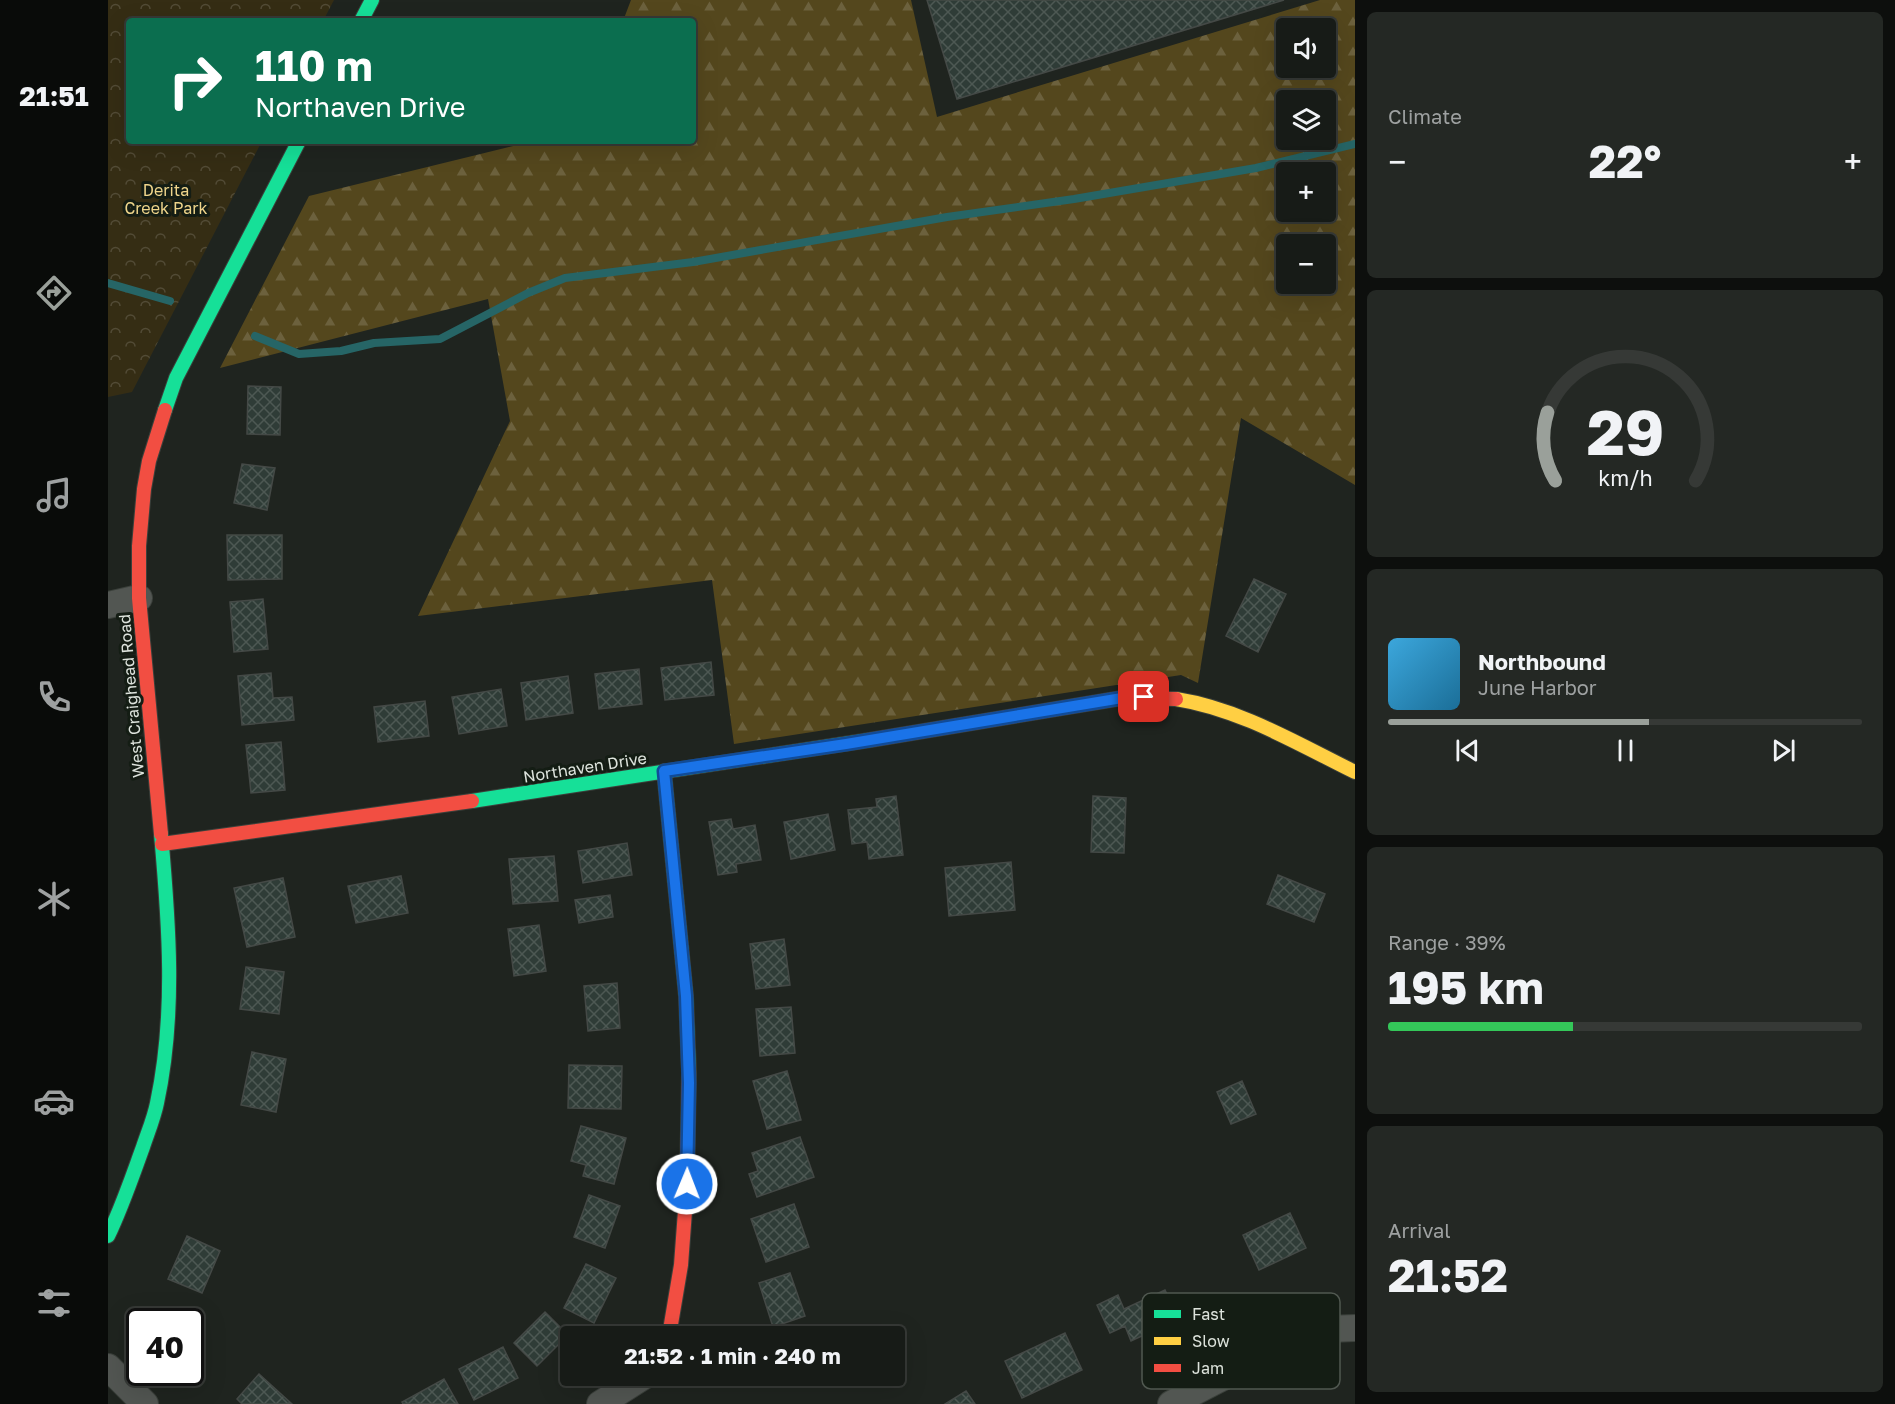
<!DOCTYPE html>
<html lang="en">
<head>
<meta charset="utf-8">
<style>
  :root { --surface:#171b17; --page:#242824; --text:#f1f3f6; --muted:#9ea1a1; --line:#363936; --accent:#9aa09a }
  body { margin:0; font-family:"Golos Text",sans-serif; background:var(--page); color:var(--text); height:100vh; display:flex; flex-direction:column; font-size:22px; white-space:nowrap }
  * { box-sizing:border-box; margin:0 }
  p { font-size:20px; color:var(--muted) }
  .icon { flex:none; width:33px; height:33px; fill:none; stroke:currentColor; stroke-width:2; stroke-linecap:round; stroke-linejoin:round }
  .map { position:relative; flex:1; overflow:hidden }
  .drawer { display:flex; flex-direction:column; gap:12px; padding:12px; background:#0d0f0d; width:540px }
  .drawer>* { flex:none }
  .guide { position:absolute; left:18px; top:18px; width:570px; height:126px; border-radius:6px; box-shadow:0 6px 24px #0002,0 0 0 2px var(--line); background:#0b6e4f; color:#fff; overflow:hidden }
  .controls { position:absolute; left:1168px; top:18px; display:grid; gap:12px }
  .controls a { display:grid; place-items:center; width:60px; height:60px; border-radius:6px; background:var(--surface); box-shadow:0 6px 24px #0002,0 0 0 2px var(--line); font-size:30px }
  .speed { position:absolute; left:18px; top:1308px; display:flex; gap:12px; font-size:30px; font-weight:700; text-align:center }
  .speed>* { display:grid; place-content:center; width:78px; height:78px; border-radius:50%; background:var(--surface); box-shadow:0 6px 24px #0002,0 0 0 2px var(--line); line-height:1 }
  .speed .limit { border:3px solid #111; border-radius:9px; background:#fff; color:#111 }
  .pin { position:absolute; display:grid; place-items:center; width:51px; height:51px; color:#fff; margin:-26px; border-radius:12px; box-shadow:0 3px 9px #0006 }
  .me { position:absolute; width:66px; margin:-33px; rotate:1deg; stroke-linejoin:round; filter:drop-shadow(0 0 4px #0008) }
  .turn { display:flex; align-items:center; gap:21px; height:126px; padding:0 30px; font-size:27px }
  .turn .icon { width:78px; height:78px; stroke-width:2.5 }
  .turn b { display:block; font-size:42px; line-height:51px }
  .big { font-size:45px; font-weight:700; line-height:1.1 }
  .drawer .widget { flex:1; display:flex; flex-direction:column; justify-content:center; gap:9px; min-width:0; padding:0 21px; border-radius:9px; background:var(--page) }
  .drawer .dial { align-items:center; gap:0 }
  .dial svg { height:156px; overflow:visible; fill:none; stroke:var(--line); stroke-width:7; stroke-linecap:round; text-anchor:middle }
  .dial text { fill:var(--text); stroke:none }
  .song { display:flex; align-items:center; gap:18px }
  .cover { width:72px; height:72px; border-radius:9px; background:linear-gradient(135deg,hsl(200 70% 55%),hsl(200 70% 35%)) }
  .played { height:6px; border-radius:3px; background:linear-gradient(90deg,var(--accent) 55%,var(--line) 55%) }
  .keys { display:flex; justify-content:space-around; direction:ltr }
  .heat { display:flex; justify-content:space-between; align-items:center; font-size:33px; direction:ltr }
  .charge { height:9px; border-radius:4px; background:linear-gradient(90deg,#34c759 39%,var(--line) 0) }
  .trip { position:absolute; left:452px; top:1326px; width:345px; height:60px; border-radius:6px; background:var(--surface); box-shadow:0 6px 24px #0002,0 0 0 2px var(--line); font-weight:700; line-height:60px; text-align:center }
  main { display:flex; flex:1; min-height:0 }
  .dock { display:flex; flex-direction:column; width:108px; justify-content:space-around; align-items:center; background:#090b09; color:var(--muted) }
  .dock .icon { width:42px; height:42px }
  .dock .selected { color:var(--accent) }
  .dock b { font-size:27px; color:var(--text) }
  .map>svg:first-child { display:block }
  .forest { fill:url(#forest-firs); fill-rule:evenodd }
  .park { fill:url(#park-crowns) }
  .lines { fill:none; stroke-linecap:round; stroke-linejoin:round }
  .stream { stroke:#266566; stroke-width:8 }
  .building { fill:url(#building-cross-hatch); stroke:#444946; stroke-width:1.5 }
  .street-casing { stroke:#3b403b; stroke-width:28 }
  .fast-casing { stroke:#3b403b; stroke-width:16 }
  .slow-casing { stroke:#3b403b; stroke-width:16 }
  .jam-casing { stroke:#3b403b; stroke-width:16 }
  .street { stroke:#525652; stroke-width:26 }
  .fast { stroke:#16e098; stroke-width:14 }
  .slow { stroke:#ffcf43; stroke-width:14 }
  .jam { stroke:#f24e42; stroke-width:14 }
  .route-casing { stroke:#114b97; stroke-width:15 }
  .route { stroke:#1a73e8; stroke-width:10 }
  .labels { text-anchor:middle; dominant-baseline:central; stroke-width:6; stroke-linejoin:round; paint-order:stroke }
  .park-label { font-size:16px; fill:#efd58b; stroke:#141d14 }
  .street-label { font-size:16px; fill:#dde3dc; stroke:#141d14 }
  .key { fill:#141d14; stroke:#505850; stroke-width:1.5 }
  .key-label { font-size:16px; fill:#dde3dc }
</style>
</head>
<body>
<main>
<nav class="dock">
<b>21:51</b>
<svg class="icon selected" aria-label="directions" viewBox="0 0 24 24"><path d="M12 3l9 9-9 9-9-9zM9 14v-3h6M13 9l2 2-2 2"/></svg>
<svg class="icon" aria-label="music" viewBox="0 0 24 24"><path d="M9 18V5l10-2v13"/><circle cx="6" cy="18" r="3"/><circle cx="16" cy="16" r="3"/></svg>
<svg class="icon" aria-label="phone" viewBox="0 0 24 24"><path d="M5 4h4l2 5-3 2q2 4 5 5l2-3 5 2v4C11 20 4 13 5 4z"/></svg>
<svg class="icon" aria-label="climate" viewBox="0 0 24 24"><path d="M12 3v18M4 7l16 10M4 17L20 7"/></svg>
<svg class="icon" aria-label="car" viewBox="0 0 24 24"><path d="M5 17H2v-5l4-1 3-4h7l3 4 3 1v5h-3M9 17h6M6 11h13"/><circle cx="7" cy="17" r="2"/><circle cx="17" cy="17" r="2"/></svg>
<svg class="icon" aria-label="filters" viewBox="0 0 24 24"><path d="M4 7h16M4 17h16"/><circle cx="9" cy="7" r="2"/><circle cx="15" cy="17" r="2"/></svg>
</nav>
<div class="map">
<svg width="1247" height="1404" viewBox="0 0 1247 1404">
  <defs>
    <pattern id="forest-firs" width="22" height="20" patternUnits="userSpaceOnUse" patternTransform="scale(1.5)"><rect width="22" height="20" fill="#54471d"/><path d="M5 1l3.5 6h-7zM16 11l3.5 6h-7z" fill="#6c613d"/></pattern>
    <pattern id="park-crowns" width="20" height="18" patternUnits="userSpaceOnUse" patternTransform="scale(1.5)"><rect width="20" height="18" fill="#352d14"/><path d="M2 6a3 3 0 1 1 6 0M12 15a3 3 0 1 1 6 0" fill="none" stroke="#524b36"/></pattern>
    <pattern id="building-cross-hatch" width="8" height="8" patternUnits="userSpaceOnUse" patternTransform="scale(1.5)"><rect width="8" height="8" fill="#2f3c37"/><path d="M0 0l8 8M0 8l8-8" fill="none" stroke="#4d5853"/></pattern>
  </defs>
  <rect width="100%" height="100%" fill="#1f241f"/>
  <path class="forest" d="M523 0H803L829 117 1212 0H1247V485L1133 418 1090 683 1073 675 626 744 604 580 310 616 402 421 380 299 112 368 201 196 426 141H585V21H515ZM1179 28H1218V68H1179ZM1179 100H1218V140H1179ZM1179 172H1218V212H1179ZM1179 244H1218V284H1179Z"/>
  <path class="park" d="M0 0H226L215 21H21V141H154L24 392 0 397Z"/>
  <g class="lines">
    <path class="stream" d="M0 283 62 301
      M147 336 191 354 233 351 266 343 332 339 420 293 457 278 585 262 839 217 966 199 1148 168 1247 144"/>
  </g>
  <path class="building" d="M819 0H1176L849 99Z
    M140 386 173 387 172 435 139 434Z
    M134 464 167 468 159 510 126 503Z
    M119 535H174V579L120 580Z
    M1146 579 1178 594 1150 652 1118 636Z
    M155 599 160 649 126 652 122 602Z
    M603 662 606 695 557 700 553 668Z
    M531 669 534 704 491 709 487 674Z
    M163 673 165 698 184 697 186 720 134 725 130 676Z
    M460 676 465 713 418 720 413 683Z
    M393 689 399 726 351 734 344 697Z
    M317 701 321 736 270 742 266 707Z
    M173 742 177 790 143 793 138 745Z
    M788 796 795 855 761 859 759 842 744 844 740 810 769 807 768 799Z
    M985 796 1018 798 1016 853 983 852Z
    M720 814 727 850 683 859 676 822Z
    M623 819 625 829 647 825 653 860 628 864 629 872 610 875 601 822Z
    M519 843 524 875 475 883 470 851Z
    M446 856 450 901 405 904 401 859Z
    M903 862 907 910 841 916 837 868Z
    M1170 875 1217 894 1206 922 1159 904Z
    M293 876 300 913 248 923 240 886Z
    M175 878 187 937 139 947 126 888Z
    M502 895 505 917 471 923 467 900Z
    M431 925 438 971 406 976 400 929Z
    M676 939 682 985 648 989 642 944Z
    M138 967 176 972 171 1014 132 1009Z
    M509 983 512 1028 480 1031 476 986Z
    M683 1007 687 1053 652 1056 648 1009Z
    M144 1052 178 1059 168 1112 133 1105Z
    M461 1065 514 1066 513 1109 460 1108Z
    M679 1071 693 1120 659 1129 645 1081Z
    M1134 1081 1148 1114 1123 1124 1109 1092Z
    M473 1126 518 1138 506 1184 475 1176 478 1165 463 1161Z
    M692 1137 706 1177 649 1197 641 1174 650 1171 644 1153Z
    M481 1195 512 1206 497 1248 466 1237Z
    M686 1204 701 1247 658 1262 643 1219Z
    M1182 1213 1198 1248 1151 1270 1135 1235Z
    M79 1236 112 1251 94 1293 60 1279Z
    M478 1264 508 1278 486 1323 456 1308Z
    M682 1273 697 1316 665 1327 651 1283Z
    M1057 1290 1071 1319 1023 1341 1017 1326 1002 1333 989 1305 1010 1295 1016 1309Z
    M437 1312 460 1335 429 1366 406 1343Z
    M957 1333 974 1370 914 1398 897 1361Z
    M395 1347 410 1378 366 1400 351 1369Z
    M151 1374 184 1404H134L129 1399Z
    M336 1379 350 1404H295L294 1402Z
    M858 1391 867 1404H837Z"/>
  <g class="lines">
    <defs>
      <path id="street" d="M0 605 31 598
        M0 1367 37 1404
        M492 1404 536 1376
        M1063 1404 1181 1343 1221 1329 1247 1328"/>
      <path id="fast" d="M253 21 264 0
        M57 410 68 378 191 141
        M556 771 578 996 581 1073
        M364 801 762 740
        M0 1236C14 1207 24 1177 35 1147 40 1132 46 1118 49 1103 68 1014 61 924 53 834"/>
      <path id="slow" d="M1068 699C1132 709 1190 744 1247 772"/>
      <path id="jam" d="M762 740 1014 698 1068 699
        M53 834 31 598V546L36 489 41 461 57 410
        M54 844 364 801
        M561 1336 573 1265 579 1184 581 1073"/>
    </defs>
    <use href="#street" class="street-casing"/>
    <use href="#fast" class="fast-casing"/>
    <use href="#slow" class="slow-casing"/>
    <use href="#jam" class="jam-casing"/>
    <use href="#street" class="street"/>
    <use href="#fast" class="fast"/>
    <use href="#slow" class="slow"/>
    <use href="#jam" class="jam"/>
  </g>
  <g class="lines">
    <defs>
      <path id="route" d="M579 1184 581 1083 578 996 556 771 738 744 1014 698 1036 697"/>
    </defs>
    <use href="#route" class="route-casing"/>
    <use href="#route" class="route"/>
  </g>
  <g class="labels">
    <g class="park-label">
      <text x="58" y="190">Derita<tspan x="58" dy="18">Creek Park</tspan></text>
    </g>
    <g class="street-label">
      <text transform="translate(23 696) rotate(-95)">West Craighead Road</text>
      <text transform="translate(477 767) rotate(-9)">Northaven Drive</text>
    </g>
  </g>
  <rect x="1034" y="1293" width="198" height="96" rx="9" class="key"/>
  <rect x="1046" y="1310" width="27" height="8" fill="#16e098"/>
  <rect x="1046" y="1337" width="27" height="8" fill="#ffcf43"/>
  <rect x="1046" y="1364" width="27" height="8" fill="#f24e42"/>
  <g class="key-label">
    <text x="1084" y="1320">Fast</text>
    <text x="1084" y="1347">Slow</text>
    <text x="1084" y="1374">Jam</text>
  </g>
</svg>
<div class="controls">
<a><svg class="icon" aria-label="sound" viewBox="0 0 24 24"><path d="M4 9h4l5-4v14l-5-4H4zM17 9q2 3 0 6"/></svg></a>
<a><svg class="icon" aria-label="layers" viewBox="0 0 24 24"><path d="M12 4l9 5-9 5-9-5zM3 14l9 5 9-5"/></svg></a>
<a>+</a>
<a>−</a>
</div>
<div class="speed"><div class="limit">40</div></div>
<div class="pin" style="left:1036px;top:697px;background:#d93025"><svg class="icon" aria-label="arrive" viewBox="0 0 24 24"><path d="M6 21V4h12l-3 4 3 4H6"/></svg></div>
<svg class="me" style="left:579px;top:1184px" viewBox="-20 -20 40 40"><circle r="17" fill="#1a73e8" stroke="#fff" stroke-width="3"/><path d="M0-11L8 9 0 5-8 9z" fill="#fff"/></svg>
<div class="trip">21:52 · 1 min · 240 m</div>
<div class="guide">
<div class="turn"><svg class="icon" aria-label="right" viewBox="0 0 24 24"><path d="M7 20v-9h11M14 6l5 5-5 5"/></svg><div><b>110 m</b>Northaven Drive</div></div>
</div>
</div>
<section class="drawer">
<div class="widget"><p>Climate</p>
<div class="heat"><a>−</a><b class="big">22°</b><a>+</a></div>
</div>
<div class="widget dial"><svg viewBox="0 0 100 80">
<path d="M14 69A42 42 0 1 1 86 69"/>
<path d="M14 69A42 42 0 0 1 10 34" stroke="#9aa09a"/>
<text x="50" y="56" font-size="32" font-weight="700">29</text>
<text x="50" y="72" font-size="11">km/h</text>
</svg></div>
<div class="widget">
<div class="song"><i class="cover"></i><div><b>Northbound</b><p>June Harbor</p></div></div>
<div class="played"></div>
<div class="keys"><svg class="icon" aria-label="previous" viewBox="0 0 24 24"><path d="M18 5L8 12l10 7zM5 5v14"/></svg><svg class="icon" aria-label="pause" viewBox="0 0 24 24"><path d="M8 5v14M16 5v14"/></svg><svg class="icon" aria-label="next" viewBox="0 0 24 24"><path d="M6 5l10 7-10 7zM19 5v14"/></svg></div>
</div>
<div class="widget"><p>Range · 39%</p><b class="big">195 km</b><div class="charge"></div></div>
<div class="widget"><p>Arrival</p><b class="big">21:52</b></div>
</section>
</main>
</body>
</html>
